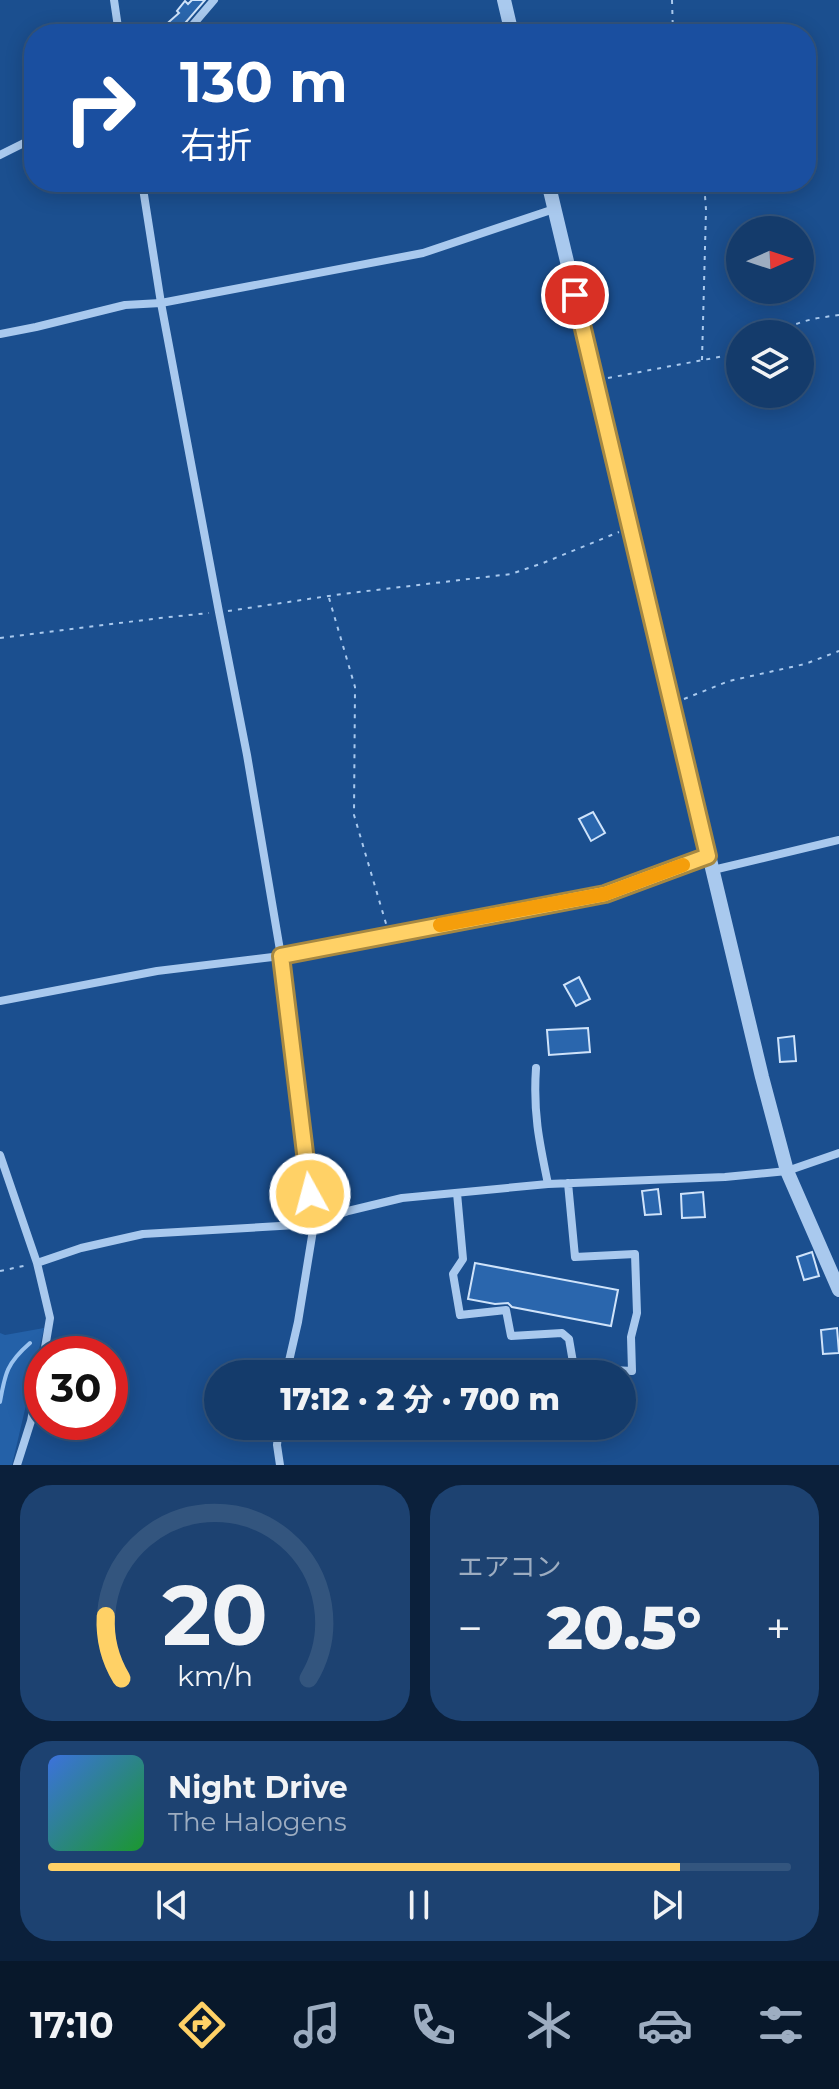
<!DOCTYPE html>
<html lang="ja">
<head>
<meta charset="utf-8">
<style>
  :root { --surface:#143b6b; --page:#1d4271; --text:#f1f3f6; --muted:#9dadc1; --line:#33557e; --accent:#ffd166 }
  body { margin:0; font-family:Montserrat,"Noto Sans JP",sans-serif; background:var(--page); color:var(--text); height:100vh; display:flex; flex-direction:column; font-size:30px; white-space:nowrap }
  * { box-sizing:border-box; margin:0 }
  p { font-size:26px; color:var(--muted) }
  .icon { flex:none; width:44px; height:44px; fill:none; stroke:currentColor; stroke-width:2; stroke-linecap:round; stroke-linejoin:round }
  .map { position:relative; height:1465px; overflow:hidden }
  .panel { display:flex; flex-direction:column; gap:20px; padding:20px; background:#0b203b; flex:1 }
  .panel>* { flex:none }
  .top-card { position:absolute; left:24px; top:24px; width:792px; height:168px; border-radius:32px; box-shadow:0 4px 20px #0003,0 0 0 2px var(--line); background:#1a4fa0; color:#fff; overflow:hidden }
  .needle { width:52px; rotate:87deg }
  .buttons { position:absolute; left:726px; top:216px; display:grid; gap:16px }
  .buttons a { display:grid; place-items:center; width:88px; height:88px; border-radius:50%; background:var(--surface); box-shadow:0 4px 20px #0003,0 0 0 2px var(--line); font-size:40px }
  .speed { position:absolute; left:24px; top:1336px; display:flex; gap:16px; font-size:40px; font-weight:700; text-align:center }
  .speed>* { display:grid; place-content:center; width:104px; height:104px; border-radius:50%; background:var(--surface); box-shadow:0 4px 20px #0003,0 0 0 2px var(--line); line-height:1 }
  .speed .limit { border:12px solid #d22; background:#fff; color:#111 }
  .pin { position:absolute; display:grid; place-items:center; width:68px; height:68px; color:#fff; margin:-34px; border:4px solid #fff; border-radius:50%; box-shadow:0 2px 8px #0007 }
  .me { position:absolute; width:88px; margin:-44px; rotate:353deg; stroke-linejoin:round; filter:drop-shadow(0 0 6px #0008) }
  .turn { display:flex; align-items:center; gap:28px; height:168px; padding:0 24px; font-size:36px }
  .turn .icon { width:104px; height:104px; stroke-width:2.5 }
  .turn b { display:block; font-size:56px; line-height:68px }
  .big { font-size:60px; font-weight:800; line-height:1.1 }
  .panel .widget { flex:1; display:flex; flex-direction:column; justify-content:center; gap:12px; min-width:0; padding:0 28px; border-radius:32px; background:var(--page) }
  .panel .dial { align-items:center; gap:0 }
  .dial svg { height:208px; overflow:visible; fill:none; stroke:var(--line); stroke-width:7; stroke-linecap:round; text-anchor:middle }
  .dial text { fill:var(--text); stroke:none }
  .song { display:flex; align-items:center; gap:24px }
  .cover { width:96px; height:96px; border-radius:12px; background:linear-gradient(135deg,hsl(220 70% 55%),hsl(130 70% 35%)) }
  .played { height:8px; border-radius:4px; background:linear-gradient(90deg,var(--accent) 85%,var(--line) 85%) }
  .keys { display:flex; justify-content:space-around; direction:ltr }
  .heat { display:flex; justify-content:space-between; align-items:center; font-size:44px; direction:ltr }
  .panel .tiles { flex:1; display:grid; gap:20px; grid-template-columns:1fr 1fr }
  .widget:last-child { grid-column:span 2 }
  .trip { position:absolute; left:204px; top:1360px; width:432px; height:80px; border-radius:40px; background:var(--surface); box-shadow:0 4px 20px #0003,0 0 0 2px var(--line); font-weight:800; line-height:80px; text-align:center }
  .tab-bar { display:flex; height:128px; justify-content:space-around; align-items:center; background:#08182b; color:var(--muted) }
  .tab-bar .icon { width:56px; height:56px }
  .tab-bar .selected { color:var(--accent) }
  .tab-bar b { font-size:36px; color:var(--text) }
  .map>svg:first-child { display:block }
  .green { fill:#2461a8 }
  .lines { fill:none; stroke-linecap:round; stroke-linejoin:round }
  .stream { stroke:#9cc4f0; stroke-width:4 }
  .building { fill:#2a66ad; stroke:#cfe3fa; stroke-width:2 }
  .path { stroke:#a9c9ee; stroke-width:2; stroke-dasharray:4 6; stroke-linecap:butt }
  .minor { stroke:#a9c9ee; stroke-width:8 }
  .tertiary { stroke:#a9c9ee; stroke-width:14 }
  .route-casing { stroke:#a68842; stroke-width:20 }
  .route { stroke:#ffd166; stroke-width:14 }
  .slow { stroke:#f59e0b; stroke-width:14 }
</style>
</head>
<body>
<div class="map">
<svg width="839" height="1465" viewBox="0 0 839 1465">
  <rect width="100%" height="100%" fill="#1b4f8f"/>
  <path class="green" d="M44 1328 12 1465H0V1333L5 1335Z"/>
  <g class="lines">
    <path class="stream" d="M0 1402C5 1373 7 1363 30 1343"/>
  </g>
  <path class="building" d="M192 0H205L180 29 178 34H167L162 28 179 13 177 11 185 1 188 4Z
    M593 812 605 833 591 841 579 819Z
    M579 977 590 999 576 1006 564 985Z
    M588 1028 590 1052 549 1055 547 1030Z
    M794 1036 796 1061 780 1062 778 1038Z
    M658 1189 661 1214 645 1215 642 1191Z
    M703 1192 705 1217 682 1218 681 1194Z
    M812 1252 819 1276 804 1280 797 1257Z
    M475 1263 618 1290 611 1326 512 1307 508 1303 495 1304 468 1299Z
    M837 1328 839 1353 823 1354 821 1330Z"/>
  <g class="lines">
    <path class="path" d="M672 0 673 34
      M779 334C796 320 818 318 839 315
      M702 360 706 210 704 182
      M608 378 740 353
      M329 598 355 687 354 815 387 927
      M228 611 342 594 511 574 543 563 619 532
      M0 638 160 618 209 613
      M684 699 729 681 805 664 839 651
      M0 1271 28 1265"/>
    <path class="minor" d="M114 0 119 34
      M185 34 214 0
      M0 155 34 138
      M142 182 161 303 219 612 247 755 281 956 296 1074 314 1224 298 1322 286 1374
      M0 334 36 327 125 305 161 303 423 253 554 209
      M713 870 839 840
      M0 1001 157 971 281 956 605 894 708 856
      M536 1068C533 1112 539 1141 548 1184
      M0 1155 37 1263 50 1318 44 1354
      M457 1193 463 1259 453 1274 460 1315 506 1310 511 1336 562 1333 569 1339 574 1368 632 1371 631 1337 637 1313 635 1254 575 1257 568 1183
      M37 1263 81 1248 143 1234 314 1224 348 1211 402 1198 548 1184 725 1177 787 1171 839 1153
      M279 1426 277 1445 280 1465
      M17 1465 31 1421 42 1363"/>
    <path class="tertiary" d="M504 0 512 34
      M548 182 762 1077 787 1171 839 1290"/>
  </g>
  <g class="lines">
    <defs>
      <path id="route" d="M310 1194 281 956 605 894 708 856 575 295"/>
    </defs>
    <use href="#route" class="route-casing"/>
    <use href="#route" class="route"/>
    <path class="slow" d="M440 925 605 894 683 865"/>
  </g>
</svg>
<div class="buttons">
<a><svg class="needle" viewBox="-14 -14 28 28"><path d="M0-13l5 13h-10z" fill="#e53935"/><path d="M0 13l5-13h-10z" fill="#9dadc1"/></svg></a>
<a><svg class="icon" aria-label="layers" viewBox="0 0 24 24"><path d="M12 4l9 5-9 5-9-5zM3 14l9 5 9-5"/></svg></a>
</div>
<div class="speed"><div class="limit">30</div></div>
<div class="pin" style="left:575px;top:295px;background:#d93025"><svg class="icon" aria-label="arrive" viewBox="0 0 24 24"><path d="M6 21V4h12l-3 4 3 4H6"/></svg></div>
<svg class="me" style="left:310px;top:1194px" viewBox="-20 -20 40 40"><circle r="17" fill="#ffd166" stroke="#fff" stroke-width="3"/><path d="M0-11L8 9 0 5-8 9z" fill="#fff"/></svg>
<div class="trip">17:12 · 2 分 · 700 m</div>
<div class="top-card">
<div class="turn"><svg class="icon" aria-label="right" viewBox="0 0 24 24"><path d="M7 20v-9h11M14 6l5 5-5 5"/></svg><div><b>130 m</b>右折</div></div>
</div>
</div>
<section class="panel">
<div class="tiles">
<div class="widget dial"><svg viewBox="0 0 100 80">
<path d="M14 69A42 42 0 1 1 86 69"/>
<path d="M14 69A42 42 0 0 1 8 45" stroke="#ffd166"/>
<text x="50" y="56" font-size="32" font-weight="700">20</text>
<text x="50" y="72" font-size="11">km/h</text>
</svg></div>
<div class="widget"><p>エアコン</p>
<div class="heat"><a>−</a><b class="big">20.5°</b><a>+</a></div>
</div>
<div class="widget">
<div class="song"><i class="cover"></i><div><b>Night Drive</b><p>The Halogens</p></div></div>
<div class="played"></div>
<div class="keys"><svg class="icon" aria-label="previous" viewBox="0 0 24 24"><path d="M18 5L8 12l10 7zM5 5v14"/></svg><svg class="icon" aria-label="pause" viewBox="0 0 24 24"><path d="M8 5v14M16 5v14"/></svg><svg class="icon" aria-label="next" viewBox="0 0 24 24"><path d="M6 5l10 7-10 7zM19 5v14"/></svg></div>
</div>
</div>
</section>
<nav class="tab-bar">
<b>17:10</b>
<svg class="icon selected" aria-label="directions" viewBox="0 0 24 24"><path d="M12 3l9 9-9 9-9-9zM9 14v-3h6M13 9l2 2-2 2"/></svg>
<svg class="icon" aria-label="music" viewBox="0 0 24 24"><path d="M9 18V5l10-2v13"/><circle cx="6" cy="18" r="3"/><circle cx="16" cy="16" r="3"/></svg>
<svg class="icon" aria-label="phone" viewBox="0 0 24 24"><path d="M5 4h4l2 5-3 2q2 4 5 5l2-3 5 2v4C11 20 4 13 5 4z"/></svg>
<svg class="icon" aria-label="climate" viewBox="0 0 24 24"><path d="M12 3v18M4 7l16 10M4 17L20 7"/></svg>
<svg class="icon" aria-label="car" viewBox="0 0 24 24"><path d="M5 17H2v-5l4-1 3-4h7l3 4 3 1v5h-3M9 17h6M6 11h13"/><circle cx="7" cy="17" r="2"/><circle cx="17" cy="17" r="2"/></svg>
<svg class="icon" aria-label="filters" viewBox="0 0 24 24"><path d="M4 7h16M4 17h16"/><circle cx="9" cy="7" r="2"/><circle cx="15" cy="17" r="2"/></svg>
</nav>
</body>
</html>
